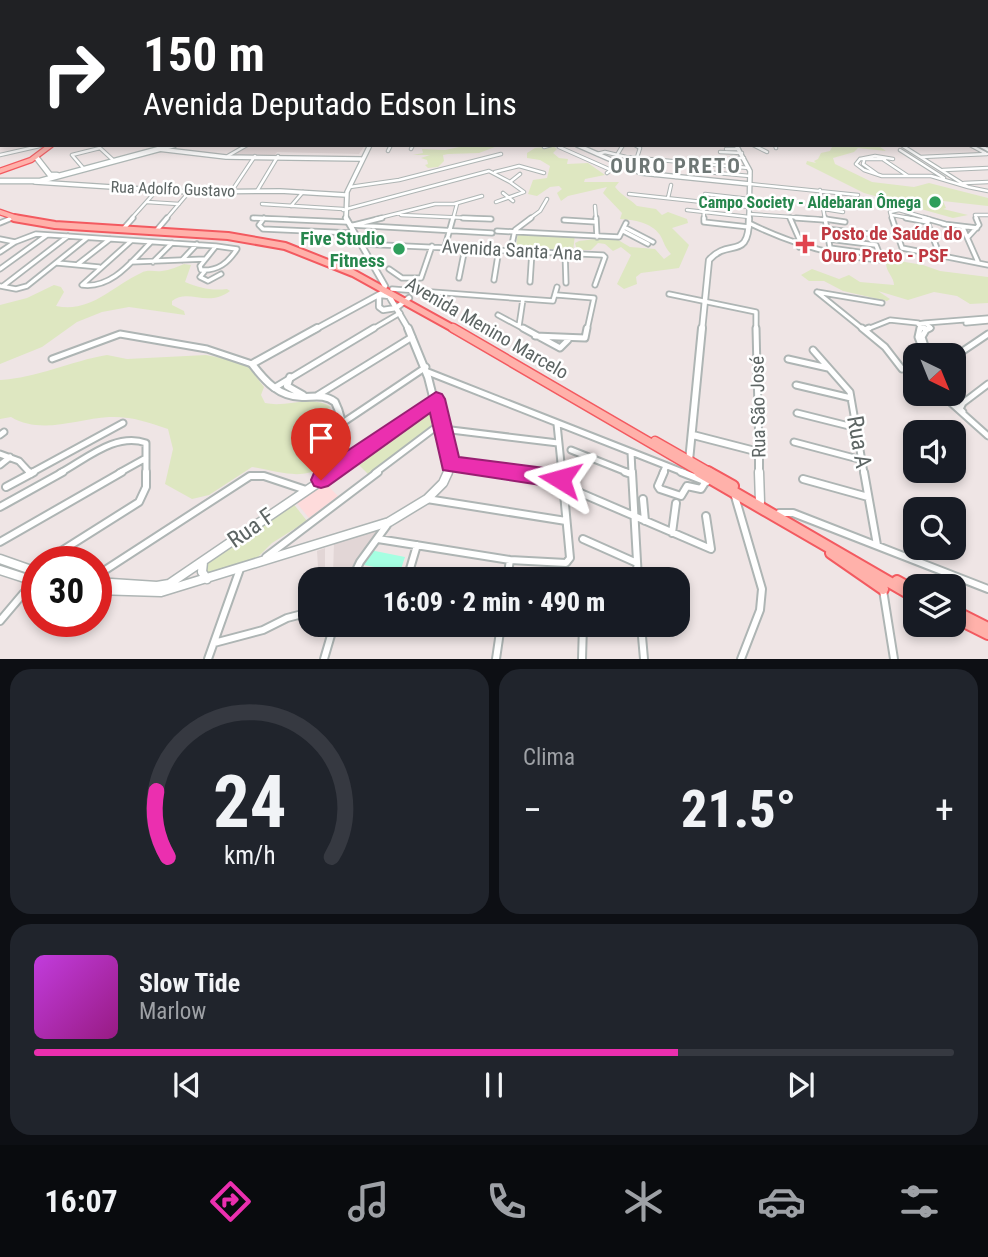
<!DOCTYPE html>
<html lang="pt">
<head>
<meta charset="utf-8">
<style>
  :root { --surface:#171b24; --page:#20242c; --text:#f1f3f6; --muted:#9ea1a6; --line:#363941; --accent:#eb2faf }
  body { margin:0; font-family:"Roboto Condensed",sans-serif; background:var(--page); color:var(--text); height:100vh; display:flex; flex-direction:column; font-size:26px; white-space:nowrap }
  * { box-sizing:border-box; margin:0 }
  p { font-size:23px; color:var(--muted) }
  .icon { flex:none; width:38px; height:38px; fill:none; stroke:currentColor; stroke-width:2; stroke-linecap:round; stroke-linejoin:round }
  .map { position:relative; height:659px; overflow:hidden }
  .drawer { display:flex; flex-direction:column; gap:10px; padding:10px; background:#0d0f14; flex:1 }
  .drawer>* { flex:none }
  .banner { position:absolute; left:0px; top:0px; width:989px; height:147px; box-shadow:0 4px 10px #0003; background:#202124; color:#fff; overflow:hidden }
  .needle { width:46px; rotate:137deg }
  .buttons { position:absolute; left:903px; top:343px; display:grid; gap:14px }
  .buttons a { display:grid; place-items:center; width:63px; height:63px; border-radius:14px; background:var(--surface); box-shadow:0 4px 10px #0003; font-size:35px }
  .speed { position:absolute; left:21px; top:546px; display:flex; gap:14px; font-size:35px; font-weight:700; text-align:center }
  .speed>* { display:grid; place-content:center; width:91px; height:91px; border-radius:50%; background:var(--surface); box-shadow:0 4px 10px #0003; line-height:1 }
  .speed .limit { border:10px solid #d22; background:#fff; color:#111 }
  .pin { position:absolute; display:grid; place-items:center; width:60px; height:60px; color:#fff; margin:-72px -30px; border-radius:50% 50% 50% 0; rotate:-45deg; box-shadow:0 0 7px #0007 }
  .pin .icon { rotate:45deg }
  .me { position:absolute; width:77px; margin:-38px; rotate:278deg; stroke-linejoin:round; filter:drop-shadow(0 0 5px #0008) }
  .turn { display:flex; align-items:center; gap:24px; height:147px; padding:0 28px; font-size:32px }
  .turn .icon { width:91px; height:91px; stroke-width:2.5 }
  .turn b { display:block; font-size:49px; line-height:60px }
  .big { font-size:52px; font-weight:800; line-height:1.1 }
  .drawer .widget { flex:1; display:flex; flex-direction:column; justify-content:center; gap:10px; min-width:0; padding:0 24px; border-radius:21px; background:var(--page) }
  .drawer .dial { align-items:center; gap:0 }
  .dial svg { height:182px; overflow:visible; fill:none; stroke:var(--line); stroke-width:7; stroke-linecap:round; text-anchor:middle }
  .dial text { fill:var(--text); stroke:none }
  .song { display:flex; align-items:center; gap:21px }
  .cover { width:84px; height:84px; border-radius:10px; background:linear-gradient(135deg,hsl(290 70% 55%),hsl(310 70% 35%)) }
  .played { height:7px; border-radius:4px; background:linear-gradient(90deg,var(--accent) 70%,var(--line) 70%) }
  .keys { display:flex; justify-content:space-around; direction:ltr }
  .heat { display:flex; justify-content:space-between; align-items:center; font-size:38px; direction:ltr }
  .drawer .tiles { flex:1; display:grid; gap:10px; grid-template-columns:1fr 1fr }
  .widget:last-child { grid-column:span 2 }
  .trip { position:absolute; left:298px; top:567px; width:392px; height:70px; border-radius:21px; background:var(--surface); box-shadow:0 4px 10px #0003; font-weight:800; line-height:70px; text-align:center }
  .tab-bar { display:flex; height:112px; justify-content:space-around; align-items:center; background:#090b0e; color:var(--muted) }
  .tab-bar .icon { width:49px; height:49px }
  .tab-bar .on { color:var(--accent) }
  .tab-bar b { font-size:32px; color:var(--text) }
  .map>svg:first-child { display:block }
  .commercial { fill:#fedbdb }
  .education { fill:#e2d6d6 }
  .green { fill:#dee7c1 }
  .water { fill:#a5ffe2 }
  .lines { fill:none; stroke-linecap:round; stroke-linejoin:round }
  .minor-far3-casing { stroke:#aeb5b4; stroke-width:4.5 }
  .minor-far2-casing { stroke:#aeb5b4; stroke-width:7 }
  .minor-far1-casing { stroke:#aeb5b4; stroke-width:9 }
  .minor-casing { stroke:#aeb5b4; stroke-width:10 }
  .tertiary-far3-casing { stroke:#aeb5b4; stroke-width:6 }
  .tertiary-far2-casing { stroke:#aeb5b4; stroke-width:8 }
  .tertiary-far1-casing { stroke:#aeb5b4; stroke-width:10 }
  .tertiary-casing { stroke:#aeb5b4; stroke-width:11 }
  .secondary-casing { stroke:#adb6b4; stroke-width:7 }
  .primary-far3-casing { stroke:#f35a60; stroke-width:7 }
  .primary-far2-casing { stroke:#f35a60; stroke-width:10 }
  .primary-far1-casing { stroke:#f35a60; stroke-width:11 }
  .primary-casing { stroke:#f35a60; stroke-width:14 }
  .minor-far3 { stroke:#fff; stroke-width:2.5 }
  .minor-far2 { stroke:#fff; stroke-width:3.5 }
  .minor-far1 { stroke:#fff; stroke-width:5 }
  .minor { stroke:#fff; stroke-width:6 }
  .tertiary-far3 { stroke:#fff; stroke-width:3.5 }
  .tertiary-far2 { stroke:#fff; stroke-width:4.5 }
  .tertiary-far1 { stroke:#fff; stroke-width:6 }
  .tertiary { stroke:#fff; stroke-width:8 }
  .secondary { stroke:#fff; stroke-width:4.5 }
  .primary-far3 { stroke:#ffb1aa; stroke-width:4.5 }
  .primary-far2 { stroke:#ffb1aa; stroke-width:6 }
  .primary-far1 { stroke:#ffb1aa; stroke-width:8 }
  .primary { stroke:#ffb1aa; stroke-width:10 }
  .route { fill:#eb2faf; stroke:#991f72; stroke-width:2 }
  .leisure-dot { fill:#2e9e5b; stroke:#fff; stroke-width:2.5 }
  .health-dot { fill:#e0444e; stroke:#fff; stroke-width:2.5 }
  .labels { text-anchor:middle; dominant-baseline:central; stroke-width:5; stroke-linejoin:round; paint-order:stroke }
  .far-street-label { font-size:16px; fill:#5d6564; stroke:#fff }
  .far-leisure-label { font-size:16px; font-weight:bold; fill:#27864d; stroke:#fff; text-anchor:end }
  .health-label { font-size:19px; font-weight:bold; fill:#be3a42; stroke:#fff; text-anchor:start }
  .leisure-label { font-size:19px; font-weight:bold; fill:#27864d; stroke:#fff; text-anchor:end }
  .street-label { font-size:19px; fill:#5d6564; stroke:#fff }
  .far-district-label { font-size:21px; font-weight:bold; letter-spacing:2px; fill:#6e7775; stroke:#fff }
  .near-street-label { font-size:23px; fill:#5d6564; stroke:#fff }
</style>
</head>
<body>
<div class="map">
<svg width="988" height="659" viewBox="0 0 988 659">
  <rect width="100%" height="100%" fill="#efe5e5"/>
  <path class="commercial" d="M323 481 338 496 309 518 295 501Z"/>
  <path class="education" d="M248 145H365L359 154 277 152 275 155 231 156Z
    M380 529 355 562 346 579H310V608L301 610 309 583 308 570 318 567 317 551 325 548V577L333 576 334 542Z"/>
  <path class="green" d="M469 145H500L479 153 448 154 443 155 444 161 438 167 428 168 425 165 428 164 427 160 421 158 430 155H413L423 153 422 149 445 150Z
    M833 145H877L886 151 858 148 854 152 833 158 835 164 872 182 914 187 929 183 988 198V206L943 201 946 208 943 209 968 215 953 218 864 193 806 164 807 161 816 163 814 161 818 159 821 153 830 151Z
    M553 146 557 149 553 153 559 158 568 159 567 164 588 163 605 175 585 179 584 182H619L615 187C622 196 630 199 637 206L656 209 662 215 668 212 687 219 688 223 672 228 689 245 679 268 641 273 636 277 637 284 624 289 617 284 631 255 621 247 613 251 605 244 598 243 591 250H577L575 243 579 241 613 237 630 247 655 249 664 259 671 254C665 248 664 242 660 235 651 222 634 220 620 219L622 213 603 193 607 187 568 196 561 201 557 193 562 189 559 186 550 187 537 196 528 194 533 180 547 178 550 166 540 160 527 158V153L535 148Z
    M518 232 575 235 573 251 516 247Z
    M887 259 923 265 940 271 988 277V303L970 304 957 296 934 292 908 300 878 291 890 299 887 301 843 291 824 281H809L801 275 812 269 839 279 849 275 860 282 894 285C894 276 883 270 887 259Z
    M184 264 191 265 185 282C200 288 211 291 227 289L230 291C208 308 188 288 172 301V305L184 311 185 315 129 307 102 312 77 322 42 347 0 364V305L27 298 54 285 61 287 64 292 56 306C91 313 111 287 141 273 148 269 155 272 162 271 170 270 177 267 184 264Z
    M107 355 127 359 206 355 246 363 264 387 261 395 265 403C288 408 310 394 331 407L313 419 317 434 332 436 336 441 337 461C301 481 291 474 252 467L209 495 192 499 165 484 173 449 168 429C148 422 131 416 109 417 77 419 41 435 11 417L0 419V380C37 378 71 361 107 355Z
    M428 407 433 408 435 422 433 426 369 475 353 459Z
    M292 502 307 521 272 543 255 560 211 574 206 572 205 567 208 562Z"/>
  <path class="water" d="M370 550 405 557 400 572 364 565Z"/>
  <g class="lines">
    <defs>
      <path id="minor-far3" d="M753 145 767 152
        M775 145 776 148
        M970 145 985 153
        M979 145 988 150
        M903 146 968 187 988 191
        M544 147 551 145
        M559 147 611 170
        M411 149 413 145
        M726 149H739
        M900 150 944 178
        M388 151 391 145
        M720 152 742 153
        M597 154 605 152 626 157 749 168
        M0 155 44 145
        M617 155 623 145
        M226 157 247 145
        M921 157 987 154
        M731 158H744
        M860 159 856 164 864 170 882 176H931L968 187
        M860 159 875 156 893 159
        M860 159H885
        M884 160 908 176
        M864 161 863 164 877 174
        M84 169 72 155 100 148 113 160
        M633 170 640 148 635 145
        M943 170 988 168
        M695 171 750 176
        M495 172 519 166 544 173
        M607 173 619 164
        M655 175 659 159
        M676 177 679 161
        M964 183 988 182
        M750 184 858 195
        M350 187 399 180 501 154
        M820 190 825 219
        M257 191 278 156
        M231 192 255 156
        M503 193 513 201
        M629 194 749 207
        M705 194 749 199
        M668 198 671 185
        M147 202 179 204
        M496 202 524 192 510 182
        M703 202 704 219
        M823 202 842 205
        M262 204 343 209
        M291 206 303 192
        M595 206 596 219
        M824 209 843 212
        M343 210 489 171 510 182 520 174
        M687 210 749 217
        M749 214 819 219
        M401 215 491 219
        M892 215 915 219
        M253 218 288 219
        M8 219 12 218
        M131 219 157 190
        M166 219 189 192
        M375 219 435 204H454L482 196
        M453 219 457 204
        M529 219 540 211 547 199
        M825 219H828
        M892 219 890 212 899 210 930 219
        M977 219 975 215H988"/>
      <path id="minor-far2" d="M253 218 347 222
        M264 218 259 225 263 229 353 233
        M463 218 491 219
        M596 218 597 237
        M704 218V222L749 227
        M790 218 801 243 799 247
        M796 218 825 220
        M825 218 830 248 827 255
        M892 218 902 248 988 265
        M906 218 928 222
        M924 218 945 224
        M825 219 845 222
        M564 220 596 222
        M927 222 940 256
        M0 223 12 218
        M749 223C792 244 834 257 882 260L876 245 828 239
        M943 224 977 228
        M351 225 492 233
        M354 225 382 218
        M624 227 653 242
        M124 228 133 218
        M963 228 978 262
        M826 229 870 234
        M156 231 167 218
        M497 231 619 237 626 223
        M623 231 648 244
        M968 237 979 225 976 218
        M0 239 15 242
        M131 241 82 285C112 289 132 261 151 242
        M360 244 603 255 605 257 595 285
        M216 246 237 249C228 263 218 271 201 270L200 266Z
        M445 247 453 218
        M830 248 880 255
        M511 249 515 230 531 218
        M0 252 15 242 36 234 216 246
        M565 252 566 283
        M182 260 197 244
        M131 262 205 259
        M153 262 172 243
        M57 263 99 267
        M78 264 110 239
        M0 269 47 235
        M389 269 402 278H421L432 246
        M205 271 200 277 208 281 221 274
        M459 278 465 248
        M494 280 499 249
        M530 282 532 251
        M0 286 16 289 27 286 87 238
        M3 286 68 236
        M392 289 553 301 557 287
        M817 292 864 330
        M817 292 882 303
        M669 294 756 312V330
        M557 295 594 298 587 330
        M498 315 526 330
        M925 323 988 318
        M966 323 988 321
        M519 326 523 299
        M371 330 400 313
        M865 330 890 320 918 323
        M926 330 918 324 925 323 931 328 926 330"/>
      <path id="minor-far1" d="M523 328 560 348 568 340
        M756 328 759 452
        M862 328 885 347 902 369
        M920 328 918 337 925 355
        M924 328 926 330
        M865 330 869 328
        M926 330 922 337 928 355
        M926 330 930 328
        M535 336 585 338 587 328
        M813 350 850 392 864 473
        M954 357 988 334
        M52 359 120 334 207 349 252 364
        M788 359 828 368
        M428 372 685 473
        M796 385 851 398
        M274 388 374 328
        M941 394 988 436
        M945 394 963 412
        M318 395 412 337
        M960 409 963 403 988 384
        M797 413 857 428
        M341 424 426 367
        M557 424 562 473
        M443 429 558 443
        M0 435 4 432
        M794 442 862 460
        M571 450 629 473
        M631 452 632 473
        M0 454 19 461 30 473
        M358 455 435 400
        M450 464 519 473
        M0 465 10 457
        M31 473 123 423
        M60 473C86 459 116 432 146 443V473
        M119 473 146 458
        M375 473 440 424
        M663 473 666 466"/>
      <path id="minor" d="M29 472 31 474
        M506 472 560 479
        M625 472 631 474
        M632 472 638 579
        M664 472 658 486 660 489 681 496 687 486 701 489 706 481
        M681 472 707 482
        M864 472 877 545
        M803 479 868 497
        M6 487 34 472
        M576 491 711 549 706 516
        M734 493 762 589 760 610 741 659
        M427 499 566 521
        M643 499 645 521
        M0 507 63 472
        M779 513H793L988 589
        M672 533 676 503
        M378 539 510 560 566 563 570 558 562 472
        M583 539 637 563
        M0 542 122 472
        M266 557 378 472
        M44 562 139 502 146 487V472
        M96 576 250 476H264L306 490
        M352 579 360 562 387 525
        M407 579 417 545
        M507 579 510 560
        M883 590 894 659
        M0 621 33 582
        M641 625 644 659
        M214 643 263 630 287 618 310 612
        M208 659 240 569
        M324 659 334 625
        M496 659 501 625
        M582 659 583 625"/>
      <path id="tertiary-far3" d="M577 145 641 173 750 184
        M736 145 750 171 749 219
        M158 149 226 157 361 159
        M35 182 189 192 280 191 346 195
        M346 219 347 192 370 145"/>
      <path id="tertiary-far2" d="M346 218 385 286
        M381 295 389 296 409 330
        M379 296V307L383 310 396 308 409 298
        M314 330 382 293
        M702 330 709 260C729 237 749 262 749 218"/>
      <path id="tertiary-far1" d="M317 328 252 364C265 381 279 397 302 397 315 397 324 394 335 402 346 424 344 446 336 469
        M408 328 428 377 450 464 448 473
        M290 377 287 386 303 395
        M693 435 759 452V473
        M689 461 702 328
        M331 473 358 455"/>
      <path id="tertiary" d="M759 472 760 502
        M0 559 37 572
        M203 562 202 572 207 579
        M0 570 37 582
        M96 582 157 586 169 584 334 472
        M96 590 161 592 389 522 427 499 443 483 448 472"/>
      <path id="secondary" d="M36 157 50 175H57
        M0 181H40L174 145"/>
      <path id="primary-far3" d="M0 171 31 160 51 145
        M0 212 20 219"/>
      <path id="primary-far2" d="M14 218 55 225 228 236 285 246 353 273 456 330"/>
      <path id="primary-far1" d="M453 328 702 473
        M655 441 711 473"/>
      <path id="primary" d="M699 472 915 597
        M708 472 733 486
        M831 553 883 589
        M897 581 915 591
        M954 611 988 628
        M954 617 988 634"/>
    </defs>
    <use href="#minor-far3" class="minor-far3-casing"/>
    <use href="#minor-far2" class="minor-far2-casing"/>
    <use href="#minor-far1" class="minor-far1-casing"/>
    <use href="#minor" class="minor-casing"/>
    <use href="#tertiary-far3" class="tertiary-far3-casing"/>
    <use href="#tertiary-far2" class="tertiary-far2-casing"/>
    <use href="#tertiary-far1" class="tertiary-far1-casing"/>
    <use href="#tertiary" class="tertiary-casing"/>
    <use href="#secondary" class="secondary-casing"/>
    <use href="#primary-far3" class="primary-far3-casing"/>
    <use href="#primary-far2" class="primary-far2-casing"/>
    <use href="#primary-far1" class="primary-far1-casing"/>
    <use href="#primary" class="primary-casing"/>
    <use href="#minor-far3" class="minor-far3"/>
    <use href="#minor-far2" class="minor-far2"/>
    <use href="#minor-far1" class="minor-far1"/>
    <use href="#minor" class="minor"/>
    <use href="#tertiary-far3" class="tertiary-far3"/>
    <use href="#tertiary-far2" class="tertiary-far2"/>
    <use href="#tertiary-far1" class="tertiary-far1"/>
    <use href="#tertiary" class="tertiary"/>
    <use href="#secondary" class="secondary"/>
    <use href="#primary-far3" class="primary-far3"/>
    <use href="#primary-far2" class="primary-far2"/>
    <use href="#primary-far1" class="primary-far1"/>
    <use href="#primary" class="primary"/>
  </g>
  <linearGradient id="sky" x2="0" y2="1"><stop stop-color="#8dd2e6"/><stop offset="0.42" stop-color="#f8f3f3"/><stop offset="1" stop-color="#f8f3f3" stop-opacity="0"/></linearGradient>
  <rect width="988" height="160" fill="url(#sky)"/>
  <path class="route" d="M436 392 442 394 445 399 459 457 560 470 567 473 570 479 567 486 560 488 443 470 430 413 328 486 321 488 314 486 311 480 314 473Z"/>
  <g class="leisure-dot">
    <circle cx="935" cy="202" r="7"/>
    <circle cx="399" cy="249" r="7"/>
  </g>
  <path class="health-dot" d="M801.5 233.5h7v7h7v7h-7v7h-7v-7h-7v-7h7z"/>
  <g class="labels">
    <g class="far-street-label">
      <text transform="translate(173 189) rotate(2)">Rua Adolfo Gustavo</text>
    </g>
    <g class="far-leisure-label">
      <text x="921" y="202">Campo Society - Aldebaran Ômega</text>
    </g>
    <g class="health-label">
      <text x="821" y="233">Posto de Saúde do<tspan x="821" dy="22">Ouro Preto - PSF</tspan></text>
    </g>
    <g class="leisure-label">
      <text x="385" y="238">Five Studio<tspan x="385" dy="22">Fitness</tspan></text>
    </g>
    <g class="street-label">
      <text transform="translate(512 250) rotate(3)">Avenida Santa Ana</text>
      <text transform="translate(487 328) rotate(30)">Avenida Menino Marcelo</text>
      <text transform="translate(758 407) rotate(-91)">Rua São José</text>
    </g>
    <g class="far-district-label">
      <text x="676" y="166">OURO PRETO</text>
    </g>
    <g class="near-street-label">
      <text transform="translate(859 442) rotate(80)">Rua A</text>
      <text transform="translate(251 528) rotate(-35)">Rua F</text>
    </g>
  </g>
</svg>
<div class="buttons">
<a><svg class="needle" viewBox="-14 -14 28 28"><path d="M0-13l5 13h-10z" fill="#e53935"/><path d="M0 13l5-13h-10z" fill="#9ea1a6"/></svg></a>
<a><svg class="icon" aria-label="sound" viewBox="0 0 24 24"><path d="M4 9h4l5-4v14l-5-4H4zM17 9q2 3 0 6"/></svg></a>
<a><svg class="icon" aria-label="search" viewBox="0 0 24 24"><circle cx="10" cy="10" r="6"/><path d="M15 15l6 6"/></svg></a>
<a><svg class="icon" aria-label="layers" viewBox="0 0 24 24"><path d="M12 4l9 5-9 5-9-5zM3 14l9 5 9-5"/></svg></a>
</div>
<div class="speed"><div class="limit">30</div></div>
<div class="pin" style="left:321px;top:480px;background:#d93025"><svg class="icon" aria-label="arrive" viewBox="0 0 24 24"><path d="M6 21V4h12l-3 4 3 4H6"/></svg></div>
<svg class="me" style="left:560px;top:479px" viewBox="-20 -20 40 40"><path d="M0-17L14 15 0 8-14 15z" fill="#eb2faf" stroke="#fff" stroke-width="4"/></svg>
<div class="trip">16:09 · 2 min · 490 m</div>
<div class="banner">
<div class="turn"><svg class="icon" aria-label="right" viewBox="0 0 24 24"><path d="M7 20v-9h11M14 6l5 5-5 5"/></svg><div><b>150 m</b>Avenida Deputado Edson Lins</div></div>
</div>
</div>
<section class="drawer">
<div class="tiles">
<div class="widget dial"><svg viewBox="0 0 100 80">
<path d="M14 69A42 42 0 1 1 86 69"/>
<path d="M14 69A42 42 0 0 1 9 40" stroke="#eb2faf"/>
<text x="50" y="56" font-size="32" font-weight="700">24</text>
<text x="50" y="72" font-size="11">km/h</text>
</svg></div>
<div class="widget"><p>Clima</p>
<div class="heat"><a>−</a><b class="big">21.5°</b><a>+</a></div>
</div>
<div class="widget">
<div class="song"><i class="cover"></i><div><b>Slow Tide</b><p>Marlow</p></div></div>
<div class="played"></div>
<div class="keys"><svg class="icon" aria-label="previous" viewBox="0 0 24 24"><path d="M18 5L8 12l10 7zM5 5v14"/></svg><svg class="icon" aria-label="pause" viewBox="0 0 24 24"><path d="M8 5v14M16 5v14"/></svg><svg class="icon" aria-label="next" viewBox="0 0 24 24"><path d="M6 5l10 7-10 7zM19 5v14"/></svg></div>
</div>
</div>
</section>
<nav class="tab-bar">
<b>16:07</b>
<svg class="icon on" aria-label="directions" viewBox="0 0 24 24"><path d="M12 3l9 9-9 9-9-9zM9 14v-3h6M13 9l2 2-2 2"/></svg>
<svg class="icon" aria-label="music" viewBox="0 0 24 24"><path d="M9 18V5l10-2v13"/><circle cx="6" cy="18" r="3"/><circle cx="16" cy="16" r="3"/></svg>
<svg class="icon" aria-label="phone" viewBox="0 0 24 24"><path d="M5 4h4l2 5-3 2q2 4 5 5l2-3 5 2v4C11 20 4 13 5 4z"/></svg>
<svg class="icon" aria-label="climate" viewBox="0 0 24 24"><path d="M12 3v18M4 7l16 10M4 17L20 7"/></svg>
<svg class="icon" aria-label="car" viewBox="0 0 24 24"><path d="M5 17H2v-5l4-1 3-4h7l3 4 3 1v5h-3M9 17h6M6 11h13"/><circle cx="7" cy="17" r="2"/><circle cx="17" cy="17" r="2"/></svg>
<svg class="icon" aria-label="filters" viewBox="0 0 24 24"><path d="M4 7h16M4 17h16"/><circle cx="9" cy="7" r="2"/><circle cx="15" cy="17" r="2"/></svg>
</nav>
</body>
</html>
